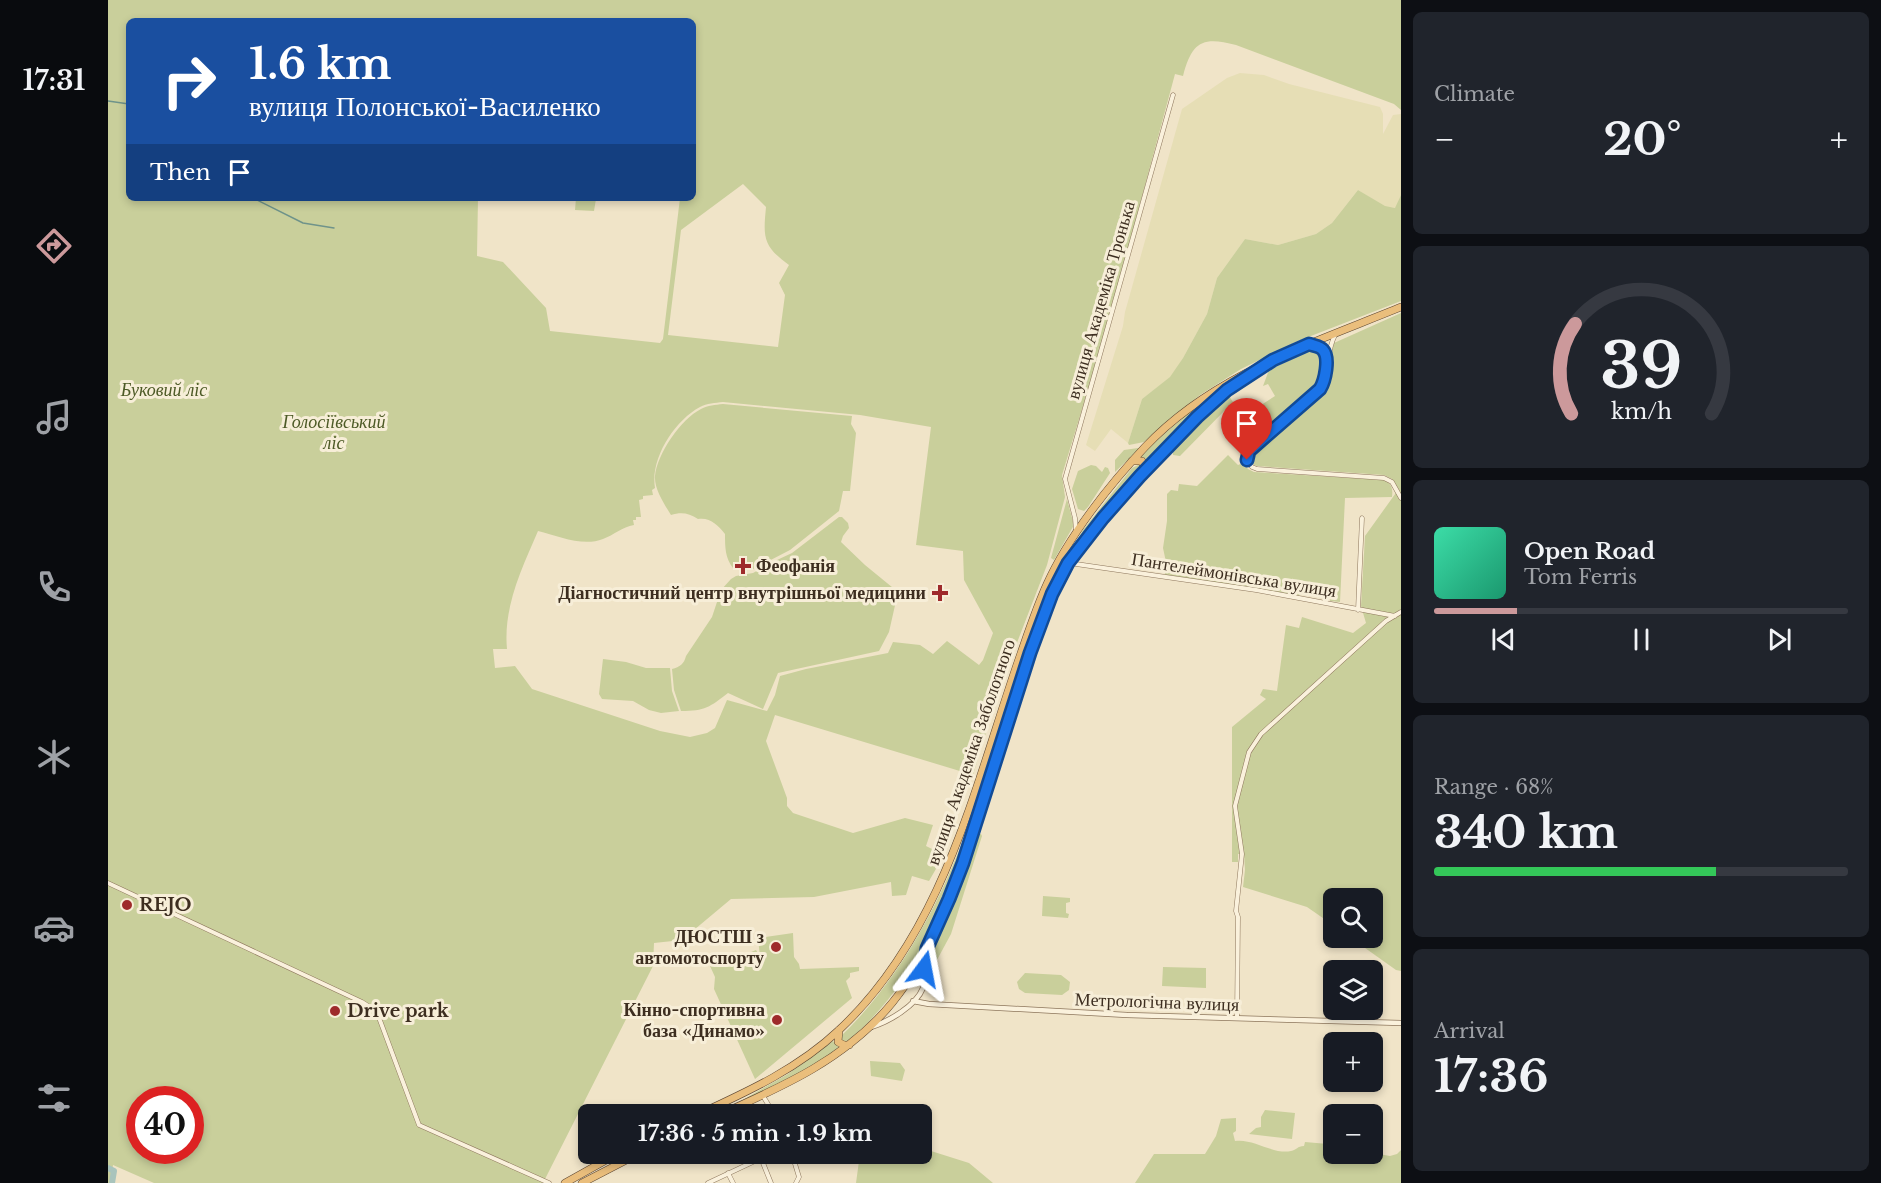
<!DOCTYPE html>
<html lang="en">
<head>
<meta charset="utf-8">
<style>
  :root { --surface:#171b24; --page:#20242c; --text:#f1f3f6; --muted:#9ea1a6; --line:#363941; --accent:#cc999b }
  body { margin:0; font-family:"Libre Baskerville",serif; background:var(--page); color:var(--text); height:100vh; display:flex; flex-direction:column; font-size:22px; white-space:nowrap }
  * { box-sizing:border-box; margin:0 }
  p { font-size:20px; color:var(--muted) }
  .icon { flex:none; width:33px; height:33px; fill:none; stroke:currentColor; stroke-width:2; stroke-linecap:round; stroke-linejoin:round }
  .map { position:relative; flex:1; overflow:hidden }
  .side { display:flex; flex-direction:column; gap:12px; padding:12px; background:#0d0f14; width:480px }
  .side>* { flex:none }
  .hud { position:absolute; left:18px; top:18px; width:570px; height:183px; border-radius:9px; box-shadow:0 3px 9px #0003; background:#1a4fa0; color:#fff; overflow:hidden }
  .fabs { position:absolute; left:1215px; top:888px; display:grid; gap:12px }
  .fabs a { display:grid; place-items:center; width:60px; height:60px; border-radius:9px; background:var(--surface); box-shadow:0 3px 9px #0003; font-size:30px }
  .speed { position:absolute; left:18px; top:1086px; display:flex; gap:12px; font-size:30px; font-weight:700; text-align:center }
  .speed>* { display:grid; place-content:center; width:78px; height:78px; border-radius:50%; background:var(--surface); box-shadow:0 3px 9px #0003; line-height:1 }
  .speed .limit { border:9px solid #d22; background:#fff; color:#111 }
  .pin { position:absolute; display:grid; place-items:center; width:51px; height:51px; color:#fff; margin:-62px -26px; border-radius:50% 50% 50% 0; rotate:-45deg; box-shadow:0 0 6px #0007 }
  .pin .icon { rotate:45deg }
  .me { position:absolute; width:66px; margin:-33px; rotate:13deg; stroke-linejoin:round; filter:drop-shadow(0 0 4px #0008) }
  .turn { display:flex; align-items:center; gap:21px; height:126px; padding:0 24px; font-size:27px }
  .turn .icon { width:78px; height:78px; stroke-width:2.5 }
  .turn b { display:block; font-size:42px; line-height:51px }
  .then { display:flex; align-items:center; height:57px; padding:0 24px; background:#0003; gap:12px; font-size:22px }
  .big { font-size:45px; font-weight:800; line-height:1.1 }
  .side .card { flex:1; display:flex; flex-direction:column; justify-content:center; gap:9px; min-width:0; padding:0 21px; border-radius:9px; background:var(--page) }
  .side .dial { align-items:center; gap:0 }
  .dial svg { height:156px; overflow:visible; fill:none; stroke:var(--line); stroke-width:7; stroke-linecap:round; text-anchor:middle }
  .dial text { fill:var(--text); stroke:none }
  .song { display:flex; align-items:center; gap:18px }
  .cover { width:72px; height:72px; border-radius:9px; background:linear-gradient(135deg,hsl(160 70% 55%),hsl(160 70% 35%)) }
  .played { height:6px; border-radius:3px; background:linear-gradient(90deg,var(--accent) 20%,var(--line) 20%) }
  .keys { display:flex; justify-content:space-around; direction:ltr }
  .heat { display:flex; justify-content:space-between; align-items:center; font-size:33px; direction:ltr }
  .charge { height:9px; border-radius:4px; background:linear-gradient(90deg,#34c759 68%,var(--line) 0) }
  .trip { position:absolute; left:470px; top:1104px; width:354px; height:60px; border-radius:9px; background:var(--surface); box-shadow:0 3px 9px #0003; font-weight:800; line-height:60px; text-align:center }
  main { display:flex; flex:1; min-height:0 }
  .tab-bar { display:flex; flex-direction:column; width:108px; justify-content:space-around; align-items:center; background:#090b0e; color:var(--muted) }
  .tab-bar .icon { width:42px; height:42px }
  .tab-bar .selected { color:var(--accent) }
  .tab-bar b { font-size:27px; color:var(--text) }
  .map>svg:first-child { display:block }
  .farmland { fill:#e6deb5 }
  .green { fill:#c9cf9b; fill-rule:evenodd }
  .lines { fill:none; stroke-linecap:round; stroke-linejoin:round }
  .stream { stroke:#6f938a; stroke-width:1.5 }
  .river { stroke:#a9c4bc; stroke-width:6 }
  .minor-casing { stroke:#8d765c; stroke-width:5 }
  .tertiary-casing { stroke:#8d765c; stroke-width:6 }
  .trunk-casing { stroke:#5b4430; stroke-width:8 }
  .minor { stroke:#faf1dc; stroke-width:4 }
  .tertiary { stroke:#faf1dc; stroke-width:4.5 }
  .trunk { stroke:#eabe7c; stroke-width:7 }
  .route-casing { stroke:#114b97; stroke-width:15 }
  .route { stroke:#1a73e8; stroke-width:10 }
  .poi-dot { fill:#9e2a2b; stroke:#f7eed8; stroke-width:2 }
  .labels { text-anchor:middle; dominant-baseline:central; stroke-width:6; stroke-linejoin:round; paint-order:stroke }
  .street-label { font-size:18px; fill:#3d2e20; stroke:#f7eed8 }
  .park-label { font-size:18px; font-style:italic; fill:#4d5a26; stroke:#f7eed8 }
  .poi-label { font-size:18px; font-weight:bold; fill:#3d2e20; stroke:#f7eed8; text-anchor:start }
</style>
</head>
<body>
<main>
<nav class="tab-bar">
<b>17:31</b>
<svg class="icon selected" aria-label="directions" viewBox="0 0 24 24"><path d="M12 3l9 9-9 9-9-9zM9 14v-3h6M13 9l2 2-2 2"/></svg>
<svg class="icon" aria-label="music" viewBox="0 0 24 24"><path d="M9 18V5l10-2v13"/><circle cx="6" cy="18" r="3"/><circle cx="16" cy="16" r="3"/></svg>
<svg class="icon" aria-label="phone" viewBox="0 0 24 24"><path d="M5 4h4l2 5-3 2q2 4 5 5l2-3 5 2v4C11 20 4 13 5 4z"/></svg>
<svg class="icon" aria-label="climate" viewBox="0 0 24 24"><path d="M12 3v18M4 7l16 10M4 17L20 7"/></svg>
<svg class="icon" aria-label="car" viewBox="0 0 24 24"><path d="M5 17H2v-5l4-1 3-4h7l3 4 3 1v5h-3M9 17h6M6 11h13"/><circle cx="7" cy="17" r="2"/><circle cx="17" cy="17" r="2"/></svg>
<svg class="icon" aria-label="filters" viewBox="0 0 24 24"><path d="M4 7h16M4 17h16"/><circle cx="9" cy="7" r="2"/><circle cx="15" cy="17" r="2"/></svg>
</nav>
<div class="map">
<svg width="1293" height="1183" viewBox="0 0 1293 1183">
  <rect width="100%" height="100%" fill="#f0e4c8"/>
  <path class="farmland" d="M1132 73 1156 75 1181 84 1272 107 1275 114V134L1285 115 1293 114V195L1288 208 1277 207 1250 190 1224 223 1208 234 1170 245 1137 239 1109 278 1099 314 1075 358 1063 377 1034 399 1020 443 1003 429 987 451 978 445 1015 326 1017 312 1074 109 1119 78Z"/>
  <path class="green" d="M0 0H1293V110L1286 104 1128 45C1094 36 1084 42 1075 76L1067 74 997 334 954 475 957 497 939 565 893 684 865 775 667 715 658 741 679 798V806L685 813 745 833 797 818 825 825 818 846 836 855 821 881 804 876 798 895 784 896 783 882 706 897 623 899 574 940 546 943 545 966 435 1183H46L5 1165 3 1183H0ZM21 21H585V198H572L555 339 552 343 442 331 438 308 395 262 369 256 370 198H21ZM635 184 658 207C655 238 655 246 681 265L671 283 677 295 670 347 560 335 573 230ZM615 402 752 415 823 427 808 545 855 551 856 580 885 633 875 660 871 665 839 641 825 654 812 645 785 642 780 653 698 669 672 676 667 695 659 711 619 700 607 728 599 733 582 737 552 731 424 689 407 666 387 668 385 649H399C395 607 414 568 430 531 450 536 475 547 495 539 506 535 514 527 526 525L525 520H528V517H533L531 500 535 499V496L545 495 544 490 547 488C542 459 566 421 592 407 599 403 607 403 615 402ZM32 1100H82V1150H32Z
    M1250 190 1277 206 1287 208 1293 195V301L1190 341 1133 369 1092 395 1036 442 1021 445 1020 443 1034 399 1062 377 1075 358 1099 314 1109 278 1137 239 1170 245 1208 234 1224 223Z
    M468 198 488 199 486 211 467 210Z
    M1293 313V971L1288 970 1243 938H1264V898H1226L1225 925 1199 907 1135 887 1137 870 1136 854H1130V862H1124V727L1158 699 1152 695 1155 689 1169 691 1178 625 1191 628 1194 617 1245 633 1258 623 1253 606 1257 536 1290 490 1284 479 1276 475 1149 466 1142 463 1141 456 1215 390 1226 343Z
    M1203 350H1212L1216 358 1212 386 1169 423 1161 421 1150 407 1167 396 1160 384 1155 386 1161 370Z
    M1137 374 1039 463 1031 456 1086 408Z
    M1121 396 1125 402 1123 404 1072 456 1065 455V448C1074 435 1107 400 1121 396Z
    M615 404 744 416 743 424 748 433 742 491H735L731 511 682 550 645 569 625 568C617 558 617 547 617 534 610 525 602 517 590 519 581 513 573 512 563 515 557 505 546 489 547 476 549 454 573 419 593 409 600 405 607 405 615 404Z
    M1030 448V450L1007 472V460L1016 450Z
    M1120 455 1130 465 1135 463 1140 469 1146 472 1276 480C1284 483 1285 490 1284 497L1237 498 1232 602 1222 601V597L1192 592 1191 596 1057 575 1058 562 1055 548 1059 521V494L1063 490 1070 491 1071 484 1089 486Z
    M1032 464 1033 469 968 545 943 587 904 694 866 810 903 694 942 586 975 530 1024 468Z
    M983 465 988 466 994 472 997 467 1000 468 1002 473 980 507 976 511 970 509 964 489 970 471Z
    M959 499 966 525 946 560 943 558Z
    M731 517H734L740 523 741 528 735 536 733 542 757 565 790 592 781 632 771 651 670 673 655 709 620 693C602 707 597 711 573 711L566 690 564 669C572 667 576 664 578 656L604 617 613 590 623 579 628 576 645 573 669 560 684 553Z
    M495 659 518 662 538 668H562L564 691 571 711 553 713 541 710 525 701 494 699 491 694Z
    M865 813C866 824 857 844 853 856 828 928 798 992 739 1042H734L732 1037C795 977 837 894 865 813Z
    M870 834H873L874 836 843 934 823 971 820 972 821 959 852 889Z
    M935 896 962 898V902L958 903V913L961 914 960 918 934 916Z
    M685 933 686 957 691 964 692 969 751 967V971L742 973V977L738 981 744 998 647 1079 606 989 607 977 602 966 629 953 631 957 648 950 652 957 650 938Z
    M1055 967 1098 968V988L1054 986Z
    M917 973 953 975 962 982 961 990 954 995 917 993 911 989 909 982Z
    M725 1041 731 1047C701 1071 666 1086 631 1102L680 1074Z
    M762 1061 792 1063 797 1070 794 1081 763 1076Z
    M1157 1110 1187 1113 1184 1139 1141 1134 1148 1128 1153 1127V1117Z
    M1128 1118V1131L1125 1133 1127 1141C1145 1138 1166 1155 1183 1151 1189 1150 1189 1146 1196 1146L1197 1142 1220 1144 1225 1140 1226 1154 1265 1153 1282 1156 1289 1154 1293 1150V1183H1027L1046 1154H1097L1108 1136 1113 1119Z
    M823 1151 861 1163 885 1183H748L751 1161 813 1154Z"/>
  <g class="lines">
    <path class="stream" d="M0 101 21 104
      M145 198 195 223 226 228"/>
    <path class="river" d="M0 1168 6 1171 4 1183"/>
    <defs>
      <path id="minor" d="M1227 335C1218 352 1221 373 1212 389L1141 451 1139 461 1144 467 1149 469 1276 478 1284 482 1293 498
        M1202 345 1214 349 1218 358
        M968 531 967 518 957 479 1065 95
        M961 563 1148 590 1287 616
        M1250 610 1254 518
        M0 883 254 1002 265 1009 270 1015 311 1125 441 1183
        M1129 1018 1130 917 1128 911 1134 854 1127 806 1141 752 1153 734 1278 621 1293 612
        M655 1096 666 1114
        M684 1154 691 1177 688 1183
        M653 1158 663 1183
        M620 1173 625 1183
        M600 1183 662 1154"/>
      <path id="tertiary" d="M805 1001 821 1004 1019 1015 1293 1023
        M763 1027C780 1022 808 1006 815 988 819 978 815 966 817 955"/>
      <path id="trunk" d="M1024 461H1034L1037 470
        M731 1030 730 1042 736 1045H741
        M591 1114C641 1091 691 1068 731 1030 837 931 867 784 913 653 921 630 929 606 939 584 960 537 1002 484 1037 447 1106 374 1203 344 1293 307
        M613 1114C676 1086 739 1058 784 1003 829 948 850 878 871 812 888 759 904 705 922 652 933 622 943 591 960 564 984 525 1018 491 1049 457 1080 425 1111 392 1150 370
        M457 1183 509 1154
        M474 1183 530 1154"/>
    </defs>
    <use href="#minor" class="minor-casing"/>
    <use href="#tertiary" class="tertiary-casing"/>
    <use href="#trunk" class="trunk-casing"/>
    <use href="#minor" class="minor"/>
    <use href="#tertiary" class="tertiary"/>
    <use href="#trunk" class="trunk"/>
  </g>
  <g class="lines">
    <defs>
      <path id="route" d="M816 969 819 948 841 899 855 863 922 653 944 594 960 563 995 518 1032 476 1089 417 1119 390 1165 360 1201 344C1206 346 1212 346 1215 350 1222 358 1217 381 1212 389L1141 451 1139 460"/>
    </defs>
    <use href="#route" class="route-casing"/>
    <use href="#route" class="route"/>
  </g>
  <g class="poi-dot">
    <path d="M632 557h6v6h6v6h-6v6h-6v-6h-6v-6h6z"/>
    <path d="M829 584h6v6h6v6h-6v6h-6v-6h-6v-6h6z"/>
    <circle cx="19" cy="905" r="6"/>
    <circle cx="668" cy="947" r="6"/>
    <circle cx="227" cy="1011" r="6"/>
    <circle cx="669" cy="1020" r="6"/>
  </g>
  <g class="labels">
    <g class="street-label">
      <text transform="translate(993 300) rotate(-74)">вулиця Академіка Тронька</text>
      <text transform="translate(1126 575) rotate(9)">Пантелеймонівська вулиця</text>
      <text transform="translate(863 752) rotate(-71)">вулиця Академіка Заболотного</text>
      <text transform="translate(1049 1002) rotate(2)">Метрологічна вулиця</text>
    </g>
    <g class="park-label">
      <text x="56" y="390">Буковий ліс</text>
      <text x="226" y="422">Голосіївський<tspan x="226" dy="21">ліс</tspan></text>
    </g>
    <g class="poi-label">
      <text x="648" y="566">Феофанія</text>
      <text x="818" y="593" text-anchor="end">Діагностичний центр внутрішньої медицини</text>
      <text x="31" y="905">REJO</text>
      <text x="656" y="937" text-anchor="end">ДЮСТШ з<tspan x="656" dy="21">автомотоспорту</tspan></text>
      <text x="657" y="1010" text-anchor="end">Кінно-спортивна<tspan x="657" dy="21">база «Динамо»</tspan></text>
      <text x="239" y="1011">Drive park</text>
    </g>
  </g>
</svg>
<div class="fabs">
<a><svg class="icon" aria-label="search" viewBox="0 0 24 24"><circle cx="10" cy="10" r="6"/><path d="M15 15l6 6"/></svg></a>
<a><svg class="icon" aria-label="layers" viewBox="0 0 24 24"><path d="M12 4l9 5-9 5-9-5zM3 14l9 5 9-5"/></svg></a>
<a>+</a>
<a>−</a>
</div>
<div class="speed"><div class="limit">40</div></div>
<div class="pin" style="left:1139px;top:460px;background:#d93025"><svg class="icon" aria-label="arrive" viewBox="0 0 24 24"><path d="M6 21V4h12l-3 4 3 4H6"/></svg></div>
<svg class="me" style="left:816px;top:969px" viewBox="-20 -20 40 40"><path d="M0-17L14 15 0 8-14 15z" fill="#1a73e8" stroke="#fff" stroke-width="4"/></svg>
<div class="trip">17:36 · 5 min · 1.9 km</div>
<div class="hud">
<div class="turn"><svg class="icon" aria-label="right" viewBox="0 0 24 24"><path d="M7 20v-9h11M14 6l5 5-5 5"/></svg><div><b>1.6 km</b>вулиця Полонської-Василенко</div></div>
<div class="then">Then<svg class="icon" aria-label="arrive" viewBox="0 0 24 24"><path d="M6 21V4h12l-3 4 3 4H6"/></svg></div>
</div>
</div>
<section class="side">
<div class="card"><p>Climate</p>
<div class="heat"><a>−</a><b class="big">20°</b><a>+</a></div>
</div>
<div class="card dial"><svg viewBox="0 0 100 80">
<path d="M14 69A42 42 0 1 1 86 69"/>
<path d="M14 69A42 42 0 0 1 16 23" stroke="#cc999b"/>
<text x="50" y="56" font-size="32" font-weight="700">39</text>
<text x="50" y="72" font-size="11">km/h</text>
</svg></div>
<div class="card">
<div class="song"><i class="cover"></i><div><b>Open Road</b><p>Tom Ferris</p></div></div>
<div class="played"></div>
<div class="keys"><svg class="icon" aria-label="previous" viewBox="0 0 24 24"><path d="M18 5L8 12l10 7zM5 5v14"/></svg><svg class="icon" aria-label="pause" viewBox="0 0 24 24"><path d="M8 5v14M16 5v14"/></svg><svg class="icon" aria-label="next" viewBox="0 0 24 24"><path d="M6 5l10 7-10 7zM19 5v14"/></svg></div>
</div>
<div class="card"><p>Range · 68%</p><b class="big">340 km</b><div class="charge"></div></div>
<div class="card"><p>Arrival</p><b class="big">17:36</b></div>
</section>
</main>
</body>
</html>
